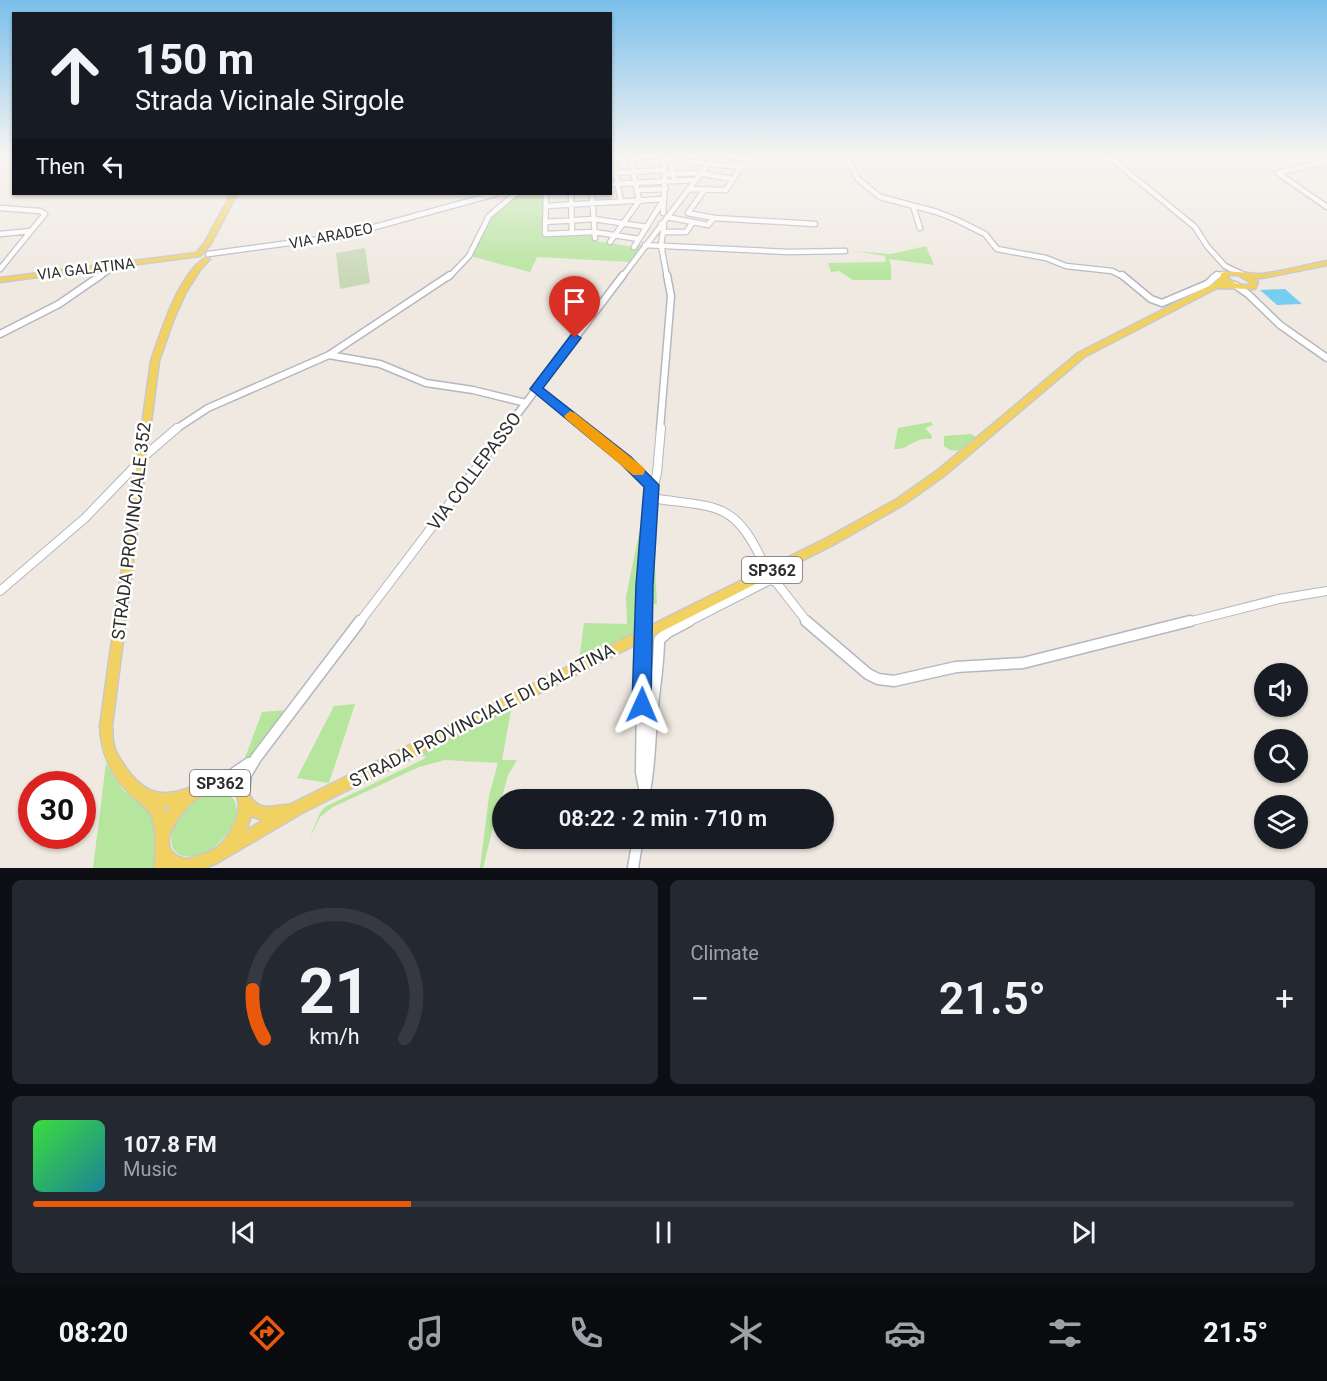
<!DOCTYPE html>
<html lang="en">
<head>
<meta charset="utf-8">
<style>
  :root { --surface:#171b24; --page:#242831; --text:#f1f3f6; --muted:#9ea1a6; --line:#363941; --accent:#ea580c }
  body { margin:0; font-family:Roboto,sans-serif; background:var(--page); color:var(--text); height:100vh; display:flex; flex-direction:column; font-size:22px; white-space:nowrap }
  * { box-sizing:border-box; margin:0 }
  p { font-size:20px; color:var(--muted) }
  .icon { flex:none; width:33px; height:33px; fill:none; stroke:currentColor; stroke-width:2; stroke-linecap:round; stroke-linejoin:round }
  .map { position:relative; height:868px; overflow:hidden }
  .panel { display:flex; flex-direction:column; gap:12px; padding:12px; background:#0d0f14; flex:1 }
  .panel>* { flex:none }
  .top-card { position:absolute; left:12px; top:12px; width:600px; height:183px; border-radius:0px; box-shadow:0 2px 4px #0004; background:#171b24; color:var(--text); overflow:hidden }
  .buttons { position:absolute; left:1254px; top:663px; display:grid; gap:12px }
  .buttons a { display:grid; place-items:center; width:54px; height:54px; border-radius:50%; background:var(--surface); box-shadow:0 2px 4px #0004; font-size:30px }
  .speed { position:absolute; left:18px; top:771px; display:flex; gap:12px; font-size:30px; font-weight:700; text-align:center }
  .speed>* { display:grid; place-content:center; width:78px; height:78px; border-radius:50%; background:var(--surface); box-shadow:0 2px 4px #0004; line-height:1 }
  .speed .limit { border:9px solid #d22; background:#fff; color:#111 }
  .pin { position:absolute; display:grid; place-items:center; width:51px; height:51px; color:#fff; margin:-62px -26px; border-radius:50% 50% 50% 0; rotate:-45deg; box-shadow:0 0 6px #0007 }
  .pin .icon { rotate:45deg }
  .me { position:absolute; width:66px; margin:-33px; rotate:1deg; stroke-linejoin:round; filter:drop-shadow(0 0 4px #0008) }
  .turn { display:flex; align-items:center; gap:21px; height:126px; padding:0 24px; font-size:27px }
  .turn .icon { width:78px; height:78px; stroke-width:2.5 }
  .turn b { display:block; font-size:42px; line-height:51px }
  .then { display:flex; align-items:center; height:57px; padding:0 24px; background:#0003; gap:12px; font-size:22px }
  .big { font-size:45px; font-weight:600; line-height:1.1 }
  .panel .card { flex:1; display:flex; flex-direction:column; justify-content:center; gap:9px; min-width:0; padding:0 21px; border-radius:9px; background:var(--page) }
  .panel .dial { align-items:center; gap:0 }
  .dial svg { height:156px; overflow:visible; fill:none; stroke:var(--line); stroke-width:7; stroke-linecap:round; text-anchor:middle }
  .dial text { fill:var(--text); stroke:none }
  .song { display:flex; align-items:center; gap:18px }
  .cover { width:72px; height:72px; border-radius:9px; background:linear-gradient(135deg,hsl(120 70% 55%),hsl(190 70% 35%)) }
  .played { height:6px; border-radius:3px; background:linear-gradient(90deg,var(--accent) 30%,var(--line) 30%) }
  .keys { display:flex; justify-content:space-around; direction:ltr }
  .heat { display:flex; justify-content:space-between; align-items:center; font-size:33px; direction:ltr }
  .panel .tiles { flex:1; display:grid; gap:12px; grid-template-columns:1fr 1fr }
  .card:last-child { grid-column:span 2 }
  .trip { position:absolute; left:492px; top:789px; width:342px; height:60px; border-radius:30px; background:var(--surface); box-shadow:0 2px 4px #0004; font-weight:600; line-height:60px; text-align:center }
  .dock { display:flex; height:96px; justify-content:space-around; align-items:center; background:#090b0e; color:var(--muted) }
  .dock .icon { width:42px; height:42px }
  .dock .current { color:var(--accent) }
  .dock b { font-size:27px; color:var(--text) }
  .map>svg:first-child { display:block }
  .green { fill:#b6e59e }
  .cemetery { fill:#c8d9b8 }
  .water { fill:#75cff0 }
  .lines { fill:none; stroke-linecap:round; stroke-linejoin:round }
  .minor-far3-casing { stroke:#b4b7c1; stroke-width:7 }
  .minor-far2-casing { stroke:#b4b7c1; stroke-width:9 }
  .minor-far1-casing { stroke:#b4b7c1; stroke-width:10 }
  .minor-casing { stroke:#b4b7c1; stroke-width:13 }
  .major-casing { stroke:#c9c9c9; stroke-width:3 }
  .minor-far3 { stroke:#fff; stroke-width:4.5 }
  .minor-far2 { stroke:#fff; stroke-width:6 }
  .minor-far1 { stroke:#fff; stroke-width:8 }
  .minor { stroke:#fff; stroke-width:10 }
  .major { fill:#f2d163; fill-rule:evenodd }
  .minor-bridge-far1-casing { stroke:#b4b7c1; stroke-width:10; stroke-linecap:butt }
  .minor-bridge-casing { stroke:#b4b7c1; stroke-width:13; stroke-linecap:butt }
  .minor-bridge-far1 { stroke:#fff; stroke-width:8 }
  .minor-bridge { stroke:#fff; stroke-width:10 }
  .route { fill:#1a73e8; stroke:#114b97; stroke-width:1.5 }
  .slow { fill:#f59e0b }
  .labels { text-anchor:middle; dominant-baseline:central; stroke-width:5; stroke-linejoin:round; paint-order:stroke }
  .far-street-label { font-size:15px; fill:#2e2e2e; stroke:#fff }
  .shield { fill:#fff; stroke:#6d6d6d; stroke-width:1.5 }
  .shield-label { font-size:16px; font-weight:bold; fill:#2e2e2e }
  .street-label { font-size:18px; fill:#2e2e2e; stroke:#fff }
</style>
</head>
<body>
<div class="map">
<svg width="1327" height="868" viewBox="0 0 1327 868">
  <rect width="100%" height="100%" fill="#efe9e1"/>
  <path class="green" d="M516 194H545L543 235 593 232 597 241 634 247 637 245H643L631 262 537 257 530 272 474 257 471 255C484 226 492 214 516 194Z
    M926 246 934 265 889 259 891 266V280H853L839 271 831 272 828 263 886 262 885 256 853 251 891 254Z
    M931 422 933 425 925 428 932 436 931 439C913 437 910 450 894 449L898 428Z
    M971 434 976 437 961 451 950 450 944 446V436Z
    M644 509 639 631 579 661 584 623 627 624 626 597Z
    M652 512 657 604 648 605Z
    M355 704 329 783 297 778 334 706Z
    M512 705 502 760H517L508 775 498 812 502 819H495L483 868H480L489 796 498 763 445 760 419 767 333 807 320 817 309 840 320 813 325 807 424 759 426 756 417 757 326 802 327 798Z
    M288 710 242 766 262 712Z
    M106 763 123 790 155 814 158 868H93Z
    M213 792C260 791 227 850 197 856 152 864 172 803 213 792Z"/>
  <path class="cemetery" d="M365 248 370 283 340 289 336 253Z"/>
  <path class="water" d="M1285 289 1302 304 1277 305 1260 290Z"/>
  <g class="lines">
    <defs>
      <path id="minor-far3" d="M727 156 746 158
        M846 156 858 179 880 197 937 212 957 220 985 234 997 249 1046 258 1066 266 1112 271 1124 277
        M1108 156 1195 227 1207 246 1225 266 1242 274
        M630 158 653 156
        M610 160 625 156
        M613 160 621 202
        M666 160H670L674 178
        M1327 161 1278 173 1327 207
        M692 162 740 167
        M610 173 665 170
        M665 174 700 173 732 179
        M610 184 696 180
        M689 189 726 190 748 156
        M705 189 688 213 714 218 815 224
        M637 190 666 189
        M546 194 545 234 594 232 639 239
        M571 194 572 233
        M592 194 595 238
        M546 206 664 199 663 213
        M913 206 920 228
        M0 208 40 211 45 214 31 231 0 234
        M667 217 708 225 714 218
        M545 222 594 219 647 227
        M661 224 664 225 661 245 667 277
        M663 232H686L693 222
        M610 242 639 201 630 156
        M645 245 788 252 845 251
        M634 247 664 199 665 156
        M208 254 342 236 495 194
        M0 269 31 231
        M99 277 115 266
        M449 277 469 256 489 216 515 194
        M622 277 714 156
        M1213 277 1223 274"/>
      <path id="minor-far2" d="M1122 275 1151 299 1162 303 1207 284 1217 275
        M1235 285 1248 294 1280 325 1327 358
        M0 334 59 304 101 275
        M329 355 380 364 426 383 473 390 526 403
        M536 389 585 429
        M176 429 208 408 329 355 450 275
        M506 429 623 275
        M660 429 671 296 667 275"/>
      <path id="minor-far1" d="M584 428 648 480 652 490
        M141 459 177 428
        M651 498C715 508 735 499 764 565
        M645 585 649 508 657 473 661 428
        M0 591 85 518 140 461
        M359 623 507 428
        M686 623 770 580 776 582 808 623
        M1184 623 1279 599 1327 591"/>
      <path id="minor" d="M806 621 868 674 878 679 894 681 956 667 1023 663 1190 621
        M642 688 641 772 644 788
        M224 780 249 763
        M244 793 246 775 256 758 360 621
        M644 796C650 769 650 743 652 716 654 690 659 666 659 640L668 632 689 621
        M633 868 638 838"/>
      <path id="major" d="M231 194H237L210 245 200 256 0 282V278L196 253 204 244Z
        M207 257 210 259 200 270 186 292 173 321 159 361 112 726C113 734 112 742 115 749 117 755 121 760 124 765 140 789 157 800 186 789 198 785 209 775 224 776 252 778 243 799 261 806 270 809 280 804 289 805L825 539 897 499 938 470 1078 353 1213 284 1221 276V273C1235 269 1248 275 1262 274 1282 272 1307 265 1327 261V265L1262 278H1253L1258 282 1255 289H1252L1217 288 1084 357 944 476 903 505 833 545 302 813 217 863 205 868H154C156 854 157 830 152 817 150 809 139 802 133 797 112 777 101 755 100 726L151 361C161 332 179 272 207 257ZM1227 275H1238L1250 282 1249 285C1241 285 1231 284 1227 275ZM221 789C222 789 230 790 230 790 249 799 232 833 222 843 215 850 207 853 198 856 197 856 190 859 189 859 184 859 176 857 173 853 159 838 184 809 196 799 204 793 212 791 221 789ZM163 807H170L165 813ZM251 816 263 820 246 831Z"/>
    </defs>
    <use href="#minor-far3" class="minor-far3-casing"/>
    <use href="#minor-far2" class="minor-far2-casing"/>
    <use href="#minor-far1" class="minor-far1-casing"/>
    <use href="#minor" class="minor-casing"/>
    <use href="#major" class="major-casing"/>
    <use href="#minor-far3" class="minor-far3"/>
    <use href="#minor-far2" class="minor-far2"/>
    <use href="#minor-far1" class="minor-far1"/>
    <use href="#minor" class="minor"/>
    <use href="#major" class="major"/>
    <defs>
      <path id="minor-bridge-far1" d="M644 623 645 585"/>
      <path id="minor-bridge" d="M642 688 644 621"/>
    </defs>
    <use href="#minor-bridge-far1" class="minor-bridge-far1-casing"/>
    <use href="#minor-bridge" class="minor-bridge-casing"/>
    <use href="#minor-bridge-far1" class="minor-bridge-far1"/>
    <use href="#minor-bridge" class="minor-bridge"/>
  </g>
  <linearGradient id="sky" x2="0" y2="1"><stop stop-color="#7abfeb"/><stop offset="0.56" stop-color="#f8f5f2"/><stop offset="1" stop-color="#f8f5f2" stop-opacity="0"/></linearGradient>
  <rect width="1327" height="278" fill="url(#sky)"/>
  <path class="route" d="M575 334 581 338 543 388 631 457 659 485 653 585 651 705 648 711 642 714 635 711 632 705 636 585 644 487 621 464 530 389 571 335Z"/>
  <path class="slow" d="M570 411 575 413 643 467 645 471 643 475H633L566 419 564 416Z"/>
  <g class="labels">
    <g class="far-street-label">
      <text transform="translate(331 236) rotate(-11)">VIA ARADEO</text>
      <text transform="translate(86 269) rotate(-7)">VIA GALATINA</text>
    </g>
    <g class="shield">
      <rect x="742" y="557" width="60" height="26" rx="4.5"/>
      <rect x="190" y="770" width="60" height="26" rx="4.5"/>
    </g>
    <g class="shield-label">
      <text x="772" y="570">SP362</text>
      <text x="220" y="783">SP362</text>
    </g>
    <g class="street-label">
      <text transform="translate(474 471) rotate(-53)">VIA COLLEPASSO</text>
      <text transform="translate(131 531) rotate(-83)">STRADA PROVINCIALE 352</text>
      <text transform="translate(482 715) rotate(-27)">STRADA PROVINCIALE DI GALATINA</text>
    </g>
  </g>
</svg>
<div class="buttons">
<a><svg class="icon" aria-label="sound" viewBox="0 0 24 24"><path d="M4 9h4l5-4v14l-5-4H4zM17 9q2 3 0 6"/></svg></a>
<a><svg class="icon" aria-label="search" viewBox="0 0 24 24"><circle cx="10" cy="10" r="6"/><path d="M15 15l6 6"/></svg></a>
<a><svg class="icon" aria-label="layers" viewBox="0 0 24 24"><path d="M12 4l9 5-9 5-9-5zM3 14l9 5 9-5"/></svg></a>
</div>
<div class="speed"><div class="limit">30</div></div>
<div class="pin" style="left:575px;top:338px;background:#d93025"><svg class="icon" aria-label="arrive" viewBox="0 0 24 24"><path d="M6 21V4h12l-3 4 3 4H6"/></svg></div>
<svg class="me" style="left:642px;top:705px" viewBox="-20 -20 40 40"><path d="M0-17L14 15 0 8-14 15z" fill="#1a73e8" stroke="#fff" stroke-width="4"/></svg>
<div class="trip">08:22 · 2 min · 710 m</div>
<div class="top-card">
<div class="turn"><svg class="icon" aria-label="ahead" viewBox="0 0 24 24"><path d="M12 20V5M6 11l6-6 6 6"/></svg><div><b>150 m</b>Strada Vicinale Sirgole</div></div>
<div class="then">Then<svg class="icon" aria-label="left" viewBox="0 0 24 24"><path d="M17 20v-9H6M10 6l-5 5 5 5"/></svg></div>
</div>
</div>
<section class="panel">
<div class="tiles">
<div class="card dial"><svg viewBox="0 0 100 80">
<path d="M14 69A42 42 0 1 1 86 69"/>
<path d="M14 69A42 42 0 0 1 8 44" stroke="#ea580c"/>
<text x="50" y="56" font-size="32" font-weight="700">21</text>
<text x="50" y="72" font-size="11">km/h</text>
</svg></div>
<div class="card"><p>Climate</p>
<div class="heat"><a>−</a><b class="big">21.5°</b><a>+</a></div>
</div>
<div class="card">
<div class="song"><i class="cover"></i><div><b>107.8 FM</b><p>Music</p></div></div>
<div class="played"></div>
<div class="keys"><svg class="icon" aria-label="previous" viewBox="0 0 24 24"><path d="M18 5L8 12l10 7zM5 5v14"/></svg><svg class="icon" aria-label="pause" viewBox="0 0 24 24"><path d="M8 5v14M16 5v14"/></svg><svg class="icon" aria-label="next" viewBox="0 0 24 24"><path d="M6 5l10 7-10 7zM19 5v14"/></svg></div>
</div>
</div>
</section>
<nav class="dock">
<b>08:20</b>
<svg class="icon current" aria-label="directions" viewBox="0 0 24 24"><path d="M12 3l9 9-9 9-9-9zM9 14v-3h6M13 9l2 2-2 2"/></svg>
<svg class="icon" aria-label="music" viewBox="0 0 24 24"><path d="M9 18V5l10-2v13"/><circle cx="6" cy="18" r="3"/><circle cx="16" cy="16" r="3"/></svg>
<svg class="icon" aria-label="phone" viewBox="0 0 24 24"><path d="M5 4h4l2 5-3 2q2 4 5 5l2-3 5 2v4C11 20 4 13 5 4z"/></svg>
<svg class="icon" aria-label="climate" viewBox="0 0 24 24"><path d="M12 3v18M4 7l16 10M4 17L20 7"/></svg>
<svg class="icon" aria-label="car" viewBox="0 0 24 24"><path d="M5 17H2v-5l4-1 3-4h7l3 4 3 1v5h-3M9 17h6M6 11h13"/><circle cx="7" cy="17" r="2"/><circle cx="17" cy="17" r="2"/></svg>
<svg class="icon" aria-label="filters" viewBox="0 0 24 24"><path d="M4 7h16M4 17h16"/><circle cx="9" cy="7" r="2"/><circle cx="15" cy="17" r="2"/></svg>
<b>21.5°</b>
</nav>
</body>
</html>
